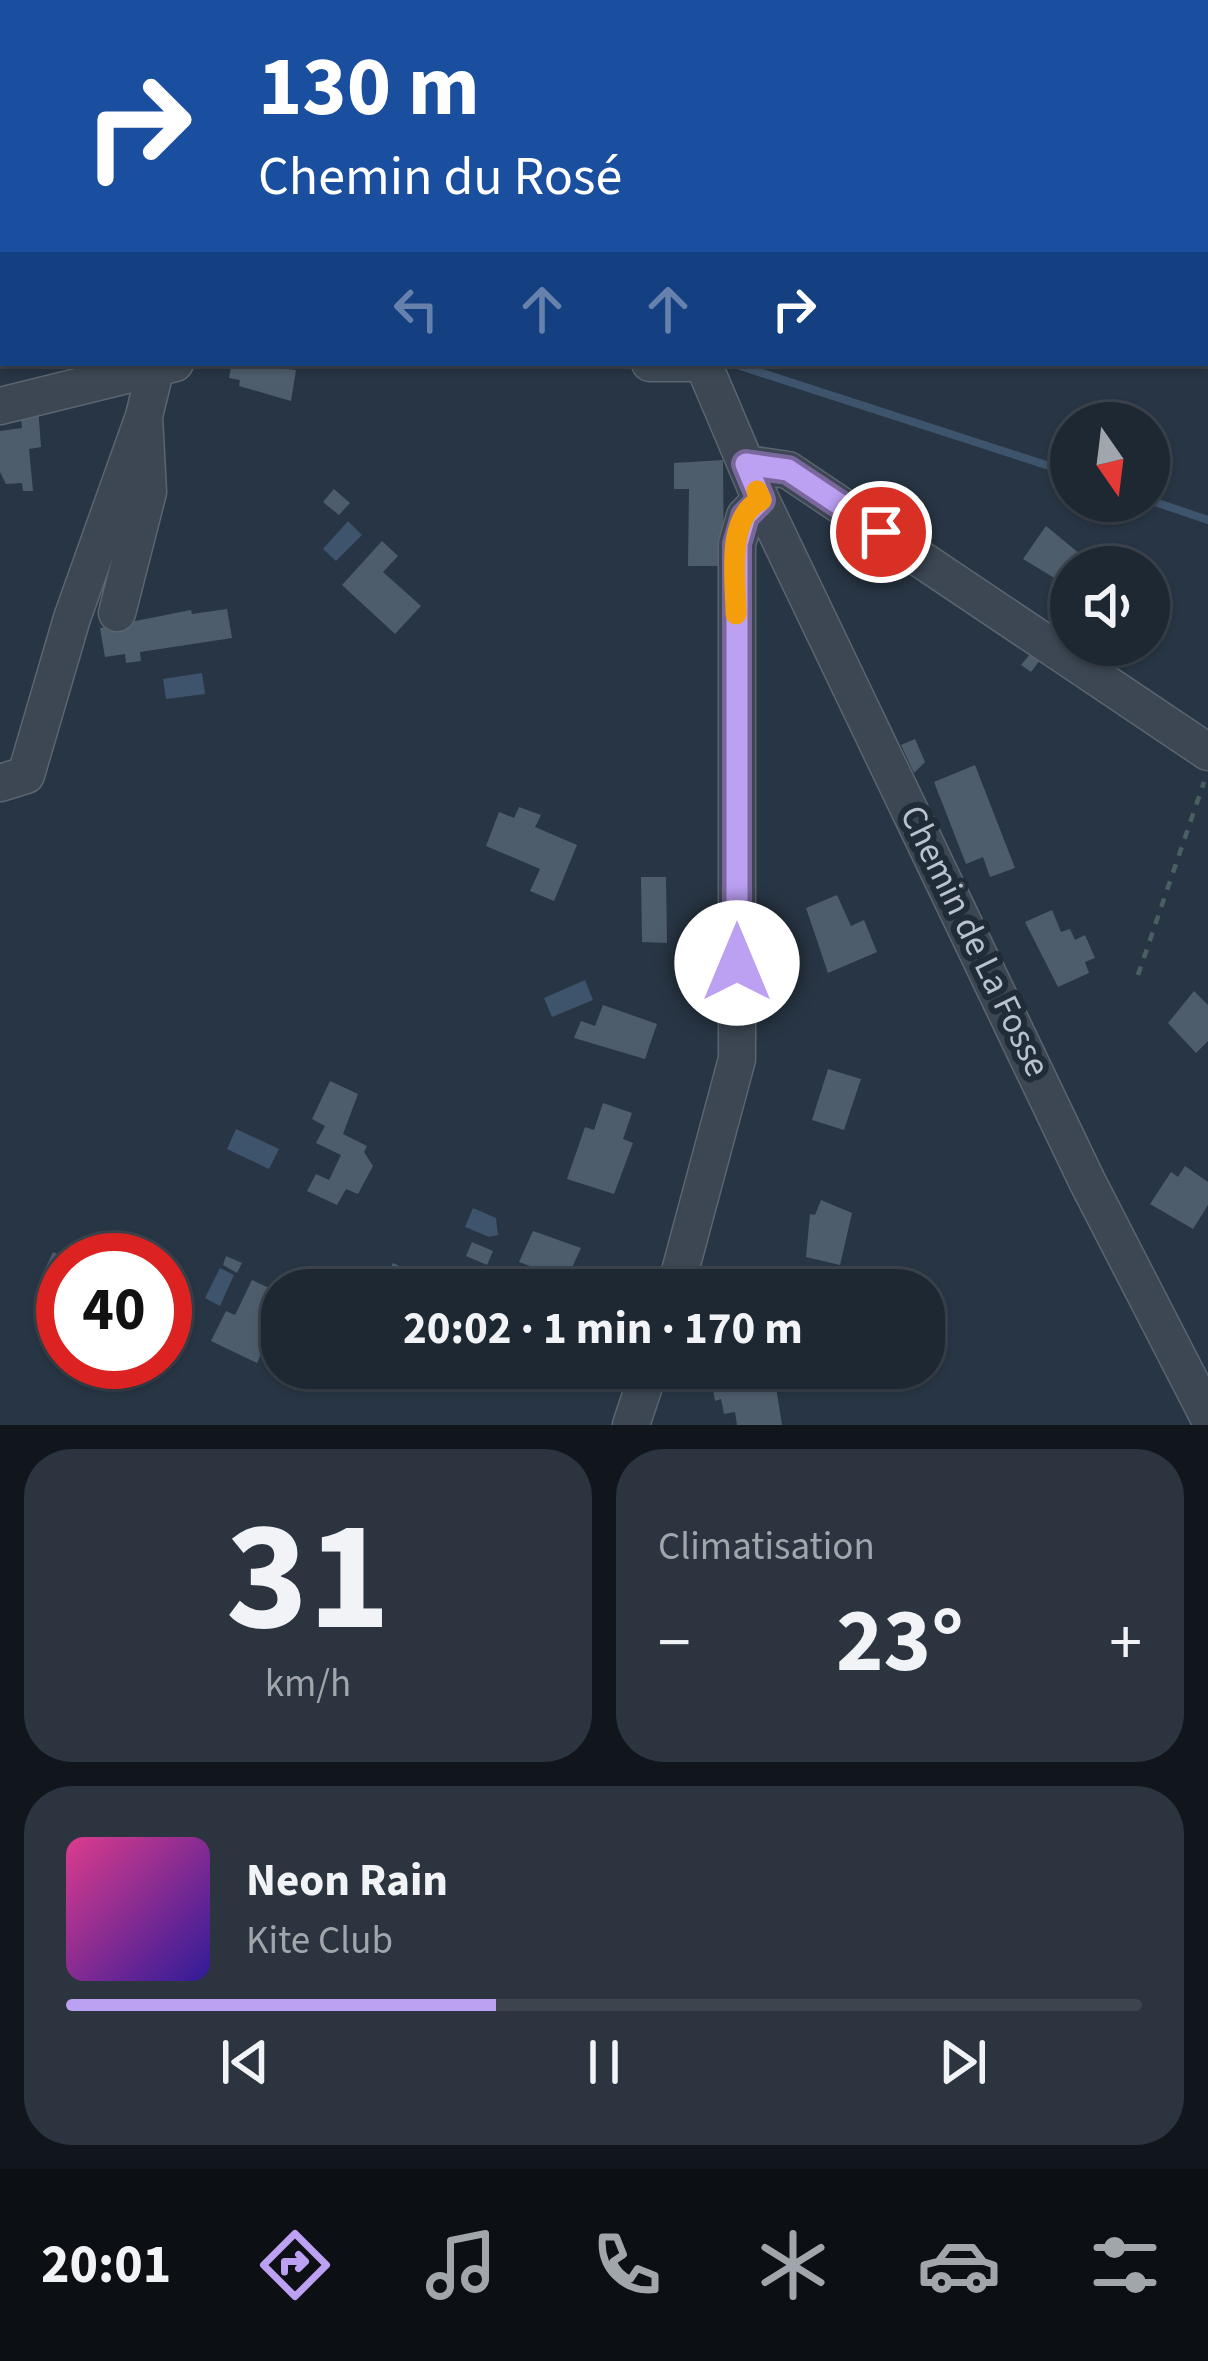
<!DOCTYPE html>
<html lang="fr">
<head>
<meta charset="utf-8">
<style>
  :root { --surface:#1e2833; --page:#2b343f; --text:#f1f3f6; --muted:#a1a6ac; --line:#3c444e; --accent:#bca0f2 }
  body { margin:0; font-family:"Source Sans 3",sans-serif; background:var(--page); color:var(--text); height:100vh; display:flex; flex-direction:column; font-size:45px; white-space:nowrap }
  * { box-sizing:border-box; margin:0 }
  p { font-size:39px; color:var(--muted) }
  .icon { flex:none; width:66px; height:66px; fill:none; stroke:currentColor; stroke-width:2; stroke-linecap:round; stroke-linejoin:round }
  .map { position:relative; height:1425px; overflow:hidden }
  .details { display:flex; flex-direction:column; gap:24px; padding:24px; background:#10161c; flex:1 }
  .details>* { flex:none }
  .banner { position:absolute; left:0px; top:0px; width:1209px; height:366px; box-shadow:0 3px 9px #0004,0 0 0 3px var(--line); background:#1a4fa0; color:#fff; overflow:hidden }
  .needle { width:78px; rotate:166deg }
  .tools { position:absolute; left:1050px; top:402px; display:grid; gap:24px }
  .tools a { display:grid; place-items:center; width:120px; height:120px; border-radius:50%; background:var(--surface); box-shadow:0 3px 9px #0004,0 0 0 3px var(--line); font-size:60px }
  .speed { position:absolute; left:36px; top:1233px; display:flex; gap:24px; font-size:60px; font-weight:700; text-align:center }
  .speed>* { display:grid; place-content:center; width:156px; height:156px; border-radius:50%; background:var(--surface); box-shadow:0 3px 9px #0004,0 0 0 3px var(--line); line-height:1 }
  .speed .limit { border:18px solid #d22; background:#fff; color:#111 }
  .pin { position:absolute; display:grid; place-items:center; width:102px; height:102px; color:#fff; margin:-51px; border:6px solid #fff; border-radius:50%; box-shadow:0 3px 12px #0007 }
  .me { position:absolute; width:132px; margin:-66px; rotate:0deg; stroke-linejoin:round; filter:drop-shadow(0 0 9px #0008) }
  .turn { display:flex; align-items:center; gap:42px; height:252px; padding:0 60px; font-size:54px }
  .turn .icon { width:156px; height:156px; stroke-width:2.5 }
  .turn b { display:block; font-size:84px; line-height:102px }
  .lanes { display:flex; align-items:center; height:114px; padding:0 60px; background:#0003; justify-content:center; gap:60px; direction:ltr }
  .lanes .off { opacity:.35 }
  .big { font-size:90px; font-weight:700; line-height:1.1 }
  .details .card { flex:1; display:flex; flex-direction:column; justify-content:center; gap:18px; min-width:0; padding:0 42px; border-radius:48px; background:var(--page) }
  .details .dial { align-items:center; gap:0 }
  .dial b { font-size:156px; line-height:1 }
  .song { display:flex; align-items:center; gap:36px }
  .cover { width:144px; height:144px; border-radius:18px; background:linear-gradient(135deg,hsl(330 70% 55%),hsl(250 70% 35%)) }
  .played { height:12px; border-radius:6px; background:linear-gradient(90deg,var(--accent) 40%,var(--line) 40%) }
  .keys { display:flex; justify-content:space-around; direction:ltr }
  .heat { display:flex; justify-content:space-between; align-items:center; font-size:66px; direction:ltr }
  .details .tiles { flex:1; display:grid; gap:24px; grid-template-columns:1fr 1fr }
  .card:last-child { grid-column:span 2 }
  .trip { position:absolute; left:261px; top:1269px; width:684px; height:120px; border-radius:48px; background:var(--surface); box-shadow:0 3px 9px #0004,0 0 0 3px var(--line); font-weight:700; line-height:120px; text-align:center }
  .dock { display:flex; height:192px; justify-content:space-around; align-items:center; background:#0c1014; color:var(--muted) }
  .dock .icon { width:84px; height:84px }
  .dock .active { color:var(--accent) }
  .dock b { font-size:54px; color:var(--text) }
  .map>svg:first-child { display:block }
  .water { fill:#3e546c }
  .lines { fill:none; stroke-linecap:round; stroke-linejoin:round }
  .stream { stroke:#3e546c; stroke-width:8 }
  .building { fill:#4e5d6c }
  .minor-casing { stroke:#5b6571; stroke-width:39 }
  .path { stroke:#486061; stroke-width:4.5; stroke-dasharray:9 9; stroke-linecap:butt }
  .minor { stroke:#3c4753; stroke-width:36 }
  .route-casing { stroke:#7a689d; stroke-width:30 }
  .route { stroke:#bca0f2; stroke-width:21 }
  .slow { stroke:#f59e0b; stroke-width:21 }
  .labels { text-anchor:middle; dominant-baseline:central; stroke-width:12; stroke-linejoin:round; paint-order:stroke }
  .street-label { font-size:36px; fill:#bac2cd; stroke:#212c39 }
</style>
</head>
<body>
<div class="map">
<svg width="1208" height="1425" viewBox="0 0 1208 1425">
  <rect width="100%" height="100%" fill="#283544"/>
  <path class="water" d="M348 521 362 535 336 561 323 549Z
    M202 673 205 694 166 699 163 679Z
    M585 980 593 1000 552 1017 544 998Z
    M236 1129 279 1149 269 1169 227 1149Z
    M473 1208 496 1218 498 1235 489 1237 465 1227Z
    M220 1268 234 1275 220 1306 205 1298Z"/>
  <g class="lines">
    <path class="stream" d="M0 99H3
      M731 363 1071 473
      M1149 500 1208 520"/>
  </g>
  <path class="building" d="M232 363 296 370 291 401 239 386 240 380 229 378Z
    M38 406 41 447 29 449 33 491H23L22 483 6 484 0 472V431L22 428 20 408Z
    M723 460 724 566H688L689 489H674V463Z
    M334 489 350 503 339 515 323 502Z
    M1046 526 1091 563 1071 567V588L1023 559Z
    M382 541 398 556 383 572 421 606 395 634 342 585Z
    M227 609 232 638 140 652 141 661 126 663 125 654 105 657 100 628 191 610 192 614Z
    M1031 653 1040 660 1031 672 1021 665Z
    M915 739 925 762 914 773 901 745Z
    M975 765 1015 868 990 877 983 857 966 864 934 782Z
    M519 807 541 815 535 827 577 845 554 901 530 891 540 869 486 846 499 812 514 818Z
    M641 877H666L667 943 642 942Z
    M837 895 851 926 864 920 877 952 828 973 806 908Z
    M1052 910 1061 932 1070 929 1075 940 1085 935 1095 958 1085 962 1089 973 1058 987 1025 922Z
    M1194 991 1208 1005V1041L1196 1053 1168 1023Z
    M603 1005 657 1024 645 1059 574 1038 581 1021 595 1026Z
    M828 1069 861 1079 844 1130 812 1120Z
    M330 1081 358 1094 343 1134 367 1146 364 1152 373 1166 358 1194 346 1189 337 1205 307 1191 316 1174 329 1180 341 1155 316 1143 325 1126 312 1119Z
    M603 1103 632 1113 623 1139 633 1143 614 1194 567 1179 585 1127 594 1130Z
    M1185 1166 1208 1182V1205L1193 1229 1150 1204 1171 1172 1178 1177Z
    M821 1200 852 1213 840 1265 806 1257 810 1214 815 1215Z
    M533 1231 581 1248 569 1274 594 1286 592 1290H541L522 1282 530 1266 519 1262Z
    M472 1242 493 1251 487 1265 466 1256Z
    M53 1252 70 1260H63V1286L42 1275Z
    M226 1256 242 1263 237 1273 223 1265Z
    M393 1263 412 1272 403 1290H379Z
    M252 1280 282 1294V1310L257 1363 211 1341 226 1311 235 1315Z
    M709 1368H773L782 1425H737L735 1412 724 1414 721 1399 715 1401Z"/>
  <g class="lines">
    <defs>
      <path id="minor" d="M575 0V3
        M1053 3V0
        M650 363H690
        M703 363 761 500 1087 1181 1208 1416
        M0 406 175 363
        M746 464 788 470 1208 752
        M117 613 148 492 144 416 156 367
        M0 783 26 775 72 618 144 416
        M675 1290 737 1059V544L745 516 761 500
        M631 1425 650 1368"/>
    </defs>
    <use href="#minor" class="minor-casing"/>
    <path class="path" d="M1138 975 1204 782"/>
    <use href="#minor" class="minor"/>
  </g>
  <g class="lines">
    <defs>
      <path id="route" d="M737 963V544L745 516 761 500 746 464 788 470 881 532"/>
    </defs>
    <use href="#route" class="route-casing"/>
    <use href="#route" class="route"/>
    <path class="slow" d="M736 614C736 580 725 518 761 500L757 491"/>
  </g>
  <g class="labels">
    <g class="street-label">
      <text transform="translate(975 941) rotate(64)">Chemin de La Fosse</text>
    </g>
  </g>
</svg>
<div class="tools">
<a><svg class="needle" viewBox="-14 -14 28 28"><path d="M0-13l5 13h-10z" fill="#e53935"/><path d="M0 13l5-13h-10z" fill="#a1a6ac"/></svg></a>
<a><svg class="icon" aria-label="sound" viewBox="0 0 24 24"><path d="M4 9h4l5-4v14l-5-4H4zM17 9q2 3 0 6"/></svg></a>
</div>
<div class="speed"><div class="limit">40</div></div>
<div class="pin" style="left:881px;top:532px;background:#d93025"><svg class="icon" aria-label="arrive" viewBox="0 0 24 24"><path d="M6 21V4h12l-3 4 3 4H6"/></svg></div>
<svg class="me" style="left:737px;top:963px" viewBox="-20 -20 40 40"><circle r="19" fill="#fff"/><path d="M0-13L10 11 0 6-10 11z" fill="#bca0f2"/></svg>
<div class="trip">20:02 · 1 min · 170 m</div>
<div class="banner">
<div class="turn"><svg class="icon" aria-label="right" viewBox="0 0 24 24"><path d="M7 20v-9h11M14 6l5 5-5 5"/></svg><div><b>130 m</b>Chemin du Rosé</div></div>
<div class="lanes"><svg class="icon off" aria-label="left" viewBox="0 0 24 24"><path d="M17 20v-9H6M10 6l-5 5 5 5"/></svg><svg class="icon off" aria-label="ahead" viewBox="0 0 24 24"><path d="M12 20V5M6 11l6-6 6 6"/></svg><svg class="icon off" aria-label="ahead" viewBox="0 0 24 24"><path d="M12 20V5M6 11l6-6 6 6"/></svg><svg class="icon" aria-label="right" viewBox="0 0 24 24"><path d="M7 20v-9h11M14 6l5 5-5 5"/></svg></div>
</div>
</div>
<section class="details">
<div class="tiles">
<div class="card dial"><b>31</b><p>km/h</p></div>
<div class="card"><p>Climatisation</p>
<div class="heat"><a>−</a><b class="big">23°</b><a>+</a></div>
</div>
<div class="card">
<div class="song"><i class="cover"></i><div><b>Neon Rain</b><p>Kite Club</p></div></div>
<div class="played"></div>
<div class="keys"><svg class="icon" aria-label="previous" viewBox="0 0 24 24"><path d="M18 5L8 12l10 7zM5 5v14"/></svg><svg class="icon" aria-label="pause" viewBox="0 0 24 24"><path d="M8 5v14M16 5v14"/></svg><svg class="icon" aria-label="next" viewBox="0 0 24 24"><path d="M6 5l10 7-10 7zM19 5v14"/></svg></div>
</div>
</div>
</section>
<nav class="dock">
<b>20:01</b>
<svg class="icon active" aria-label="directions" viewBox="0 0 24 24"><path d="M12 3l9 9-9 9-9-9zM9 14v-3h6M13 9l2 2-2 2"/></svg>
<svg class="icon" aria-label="music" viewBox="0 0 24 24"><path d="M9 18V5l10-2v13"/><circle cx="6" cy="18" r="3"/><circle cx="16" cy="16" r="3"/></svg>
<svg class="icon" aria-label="phone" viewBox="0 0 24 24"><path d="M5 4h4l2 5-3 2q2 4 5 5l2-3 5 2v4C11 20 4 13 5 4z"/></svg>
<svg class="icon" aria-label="climate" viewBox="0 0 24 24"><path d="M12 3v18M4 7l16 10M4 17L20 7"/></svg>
<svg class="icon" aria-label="car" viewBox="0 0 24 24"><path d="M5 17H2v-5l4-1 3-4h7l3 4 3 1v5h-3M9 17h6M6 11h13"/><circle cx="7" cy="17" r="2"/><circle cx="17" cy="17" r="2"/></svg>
<svg class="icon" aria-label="filters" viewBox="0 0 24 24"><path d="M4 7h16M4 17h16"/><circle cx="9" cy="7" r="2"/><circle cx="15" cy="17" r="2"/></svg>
</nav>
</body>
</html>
